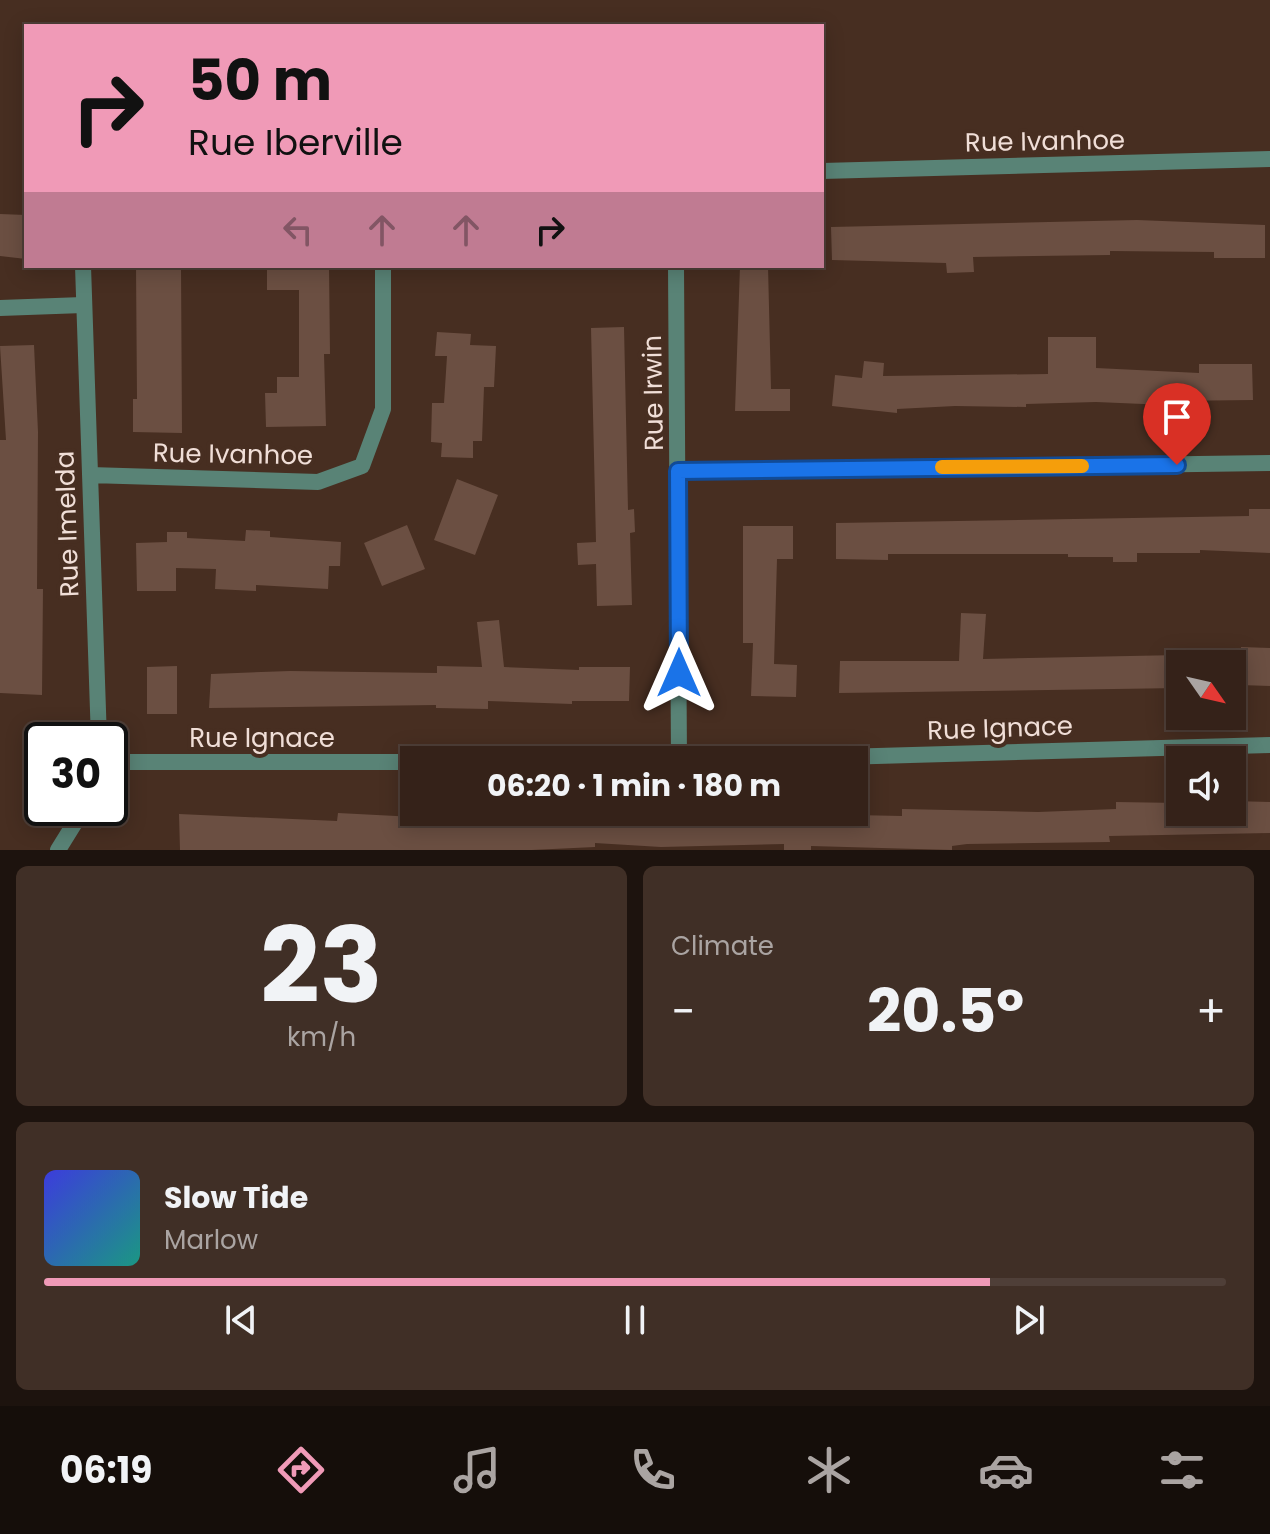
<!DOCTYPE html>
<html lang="en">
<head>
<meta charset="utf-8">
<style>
  :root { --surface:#352219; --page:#402f26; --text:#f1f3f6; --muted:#aaa4a2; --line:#4f3f38; --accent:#f09ab7 }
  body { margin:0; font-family:Poppins,sans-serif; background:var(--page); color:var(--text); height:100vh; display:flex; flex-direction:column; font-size:30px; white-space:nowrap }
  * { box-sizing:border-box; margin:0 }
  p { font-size:26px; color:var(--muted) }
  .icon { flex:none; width:44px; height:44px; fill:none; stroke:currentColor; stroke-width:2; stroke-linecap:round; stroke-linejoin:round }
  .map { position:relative; height:850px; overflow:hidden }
  .sheet { display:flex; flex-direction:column; gap:16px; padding:16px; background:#1d130e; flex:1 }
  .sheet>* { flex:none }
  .top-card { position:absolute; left:24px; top:24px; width:800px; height:244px; border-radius:0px; box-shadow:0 4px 20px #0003,0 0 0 2px var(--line); background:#f09ab7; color:#111; overflow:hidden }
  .needle { width:52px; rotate:124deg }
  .controls { position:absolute; left:1166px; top:650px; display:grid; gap:16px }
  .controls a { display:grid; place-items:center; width:80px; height:80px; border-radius:0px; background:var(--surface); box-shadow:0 4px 20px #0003,0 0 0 2px var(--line); font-size:40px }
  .speed { position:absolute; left:24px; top:722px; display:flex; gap:16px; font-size:40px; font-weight:700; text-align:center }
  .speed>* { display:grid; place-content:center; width:104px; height:104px; border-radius:50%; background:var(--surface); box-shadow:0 4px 20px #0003,0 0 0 2px var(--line); line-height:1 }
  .speed .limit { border:4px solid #111; border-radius:12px; background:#fff; color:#111 }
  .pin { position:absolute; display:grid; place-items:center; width:68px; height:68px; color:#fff; margin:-82px -34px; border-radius:50% 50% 50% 0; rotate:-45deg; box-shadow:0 0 8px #0007 }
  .pin .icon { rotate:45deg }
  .me { position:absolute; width:88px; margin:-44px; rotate:0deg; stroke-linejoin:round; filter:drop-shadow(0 0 6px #0008) }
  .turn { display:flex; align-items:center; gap:28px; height:168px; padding:0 32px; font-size:36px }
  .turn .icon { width:104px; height:104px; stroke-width:2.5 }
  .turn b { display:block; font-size:56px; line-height:68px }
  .lanes { display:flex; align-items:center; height:76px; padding:0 32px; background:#0003; justify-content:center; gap:40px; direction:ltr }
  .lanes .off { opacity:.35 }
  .big { font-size:60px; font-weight:700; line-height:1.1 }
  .sheet .card { flex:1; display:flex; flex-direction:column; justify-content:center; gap:12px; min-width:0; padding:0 28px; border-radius:12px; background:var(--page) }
  .sheet .dial { align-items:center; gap:0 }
  .dial b { font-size:104px; line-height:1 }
  .song { display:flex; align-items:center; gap:24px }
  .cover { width:96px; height:96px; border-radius:12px; background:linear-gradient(135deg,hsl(240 70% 55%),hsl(170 70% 35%)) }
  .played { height:8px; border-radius:4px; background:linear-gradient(90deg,var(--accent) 80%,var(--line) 80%) }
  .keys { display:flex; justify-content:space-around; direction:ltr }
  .heat { display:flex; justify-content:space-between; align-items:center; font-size:44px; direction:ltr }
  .sheet .tiles { flex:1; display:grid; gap:16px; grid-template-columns:1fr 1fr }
  .card:last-child { grid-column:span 2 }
  .trip { position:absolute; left:400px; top:746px; width:468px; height:80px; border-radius:0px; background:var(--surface); box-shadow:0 4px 20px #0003,0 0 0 2px var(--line); font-weight:700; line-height:80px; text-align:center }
  .tabs { display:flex; height:128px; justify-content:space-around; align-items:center; background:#150e0a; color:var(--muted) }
  .tabs .icon { width:56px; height:56px }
  .tabs .selected { color:var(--accent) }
  .tabs b { font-size:36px; color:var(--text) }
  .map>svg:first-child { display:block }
  .building { fill:#6b4f42 }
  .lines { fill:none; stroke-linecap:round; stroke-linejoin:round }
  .minor { stroke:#598376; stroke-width:16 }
  .route-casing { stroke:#114b97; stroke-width:20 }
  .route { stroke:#1a73e8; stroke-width:14 }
  .slow { stroke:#f59e0b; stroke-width:14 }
  .labels { text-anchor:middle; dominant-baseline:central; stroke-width:8; stroke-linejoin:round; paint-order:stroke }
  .street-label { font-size:26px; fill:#f0ded7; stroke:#472e21 }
</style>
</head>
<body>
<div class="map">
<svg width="1270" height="850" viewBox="0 0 1270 850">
  <rect width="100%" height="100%" fill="#472e21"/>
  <path class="building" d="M0 214 26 215V259L0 256Z
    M1137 220 1265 225V258H1214V252L1110 251V255L973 257 974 272 947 273 946 263 832 260 831 227Z
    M136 266H181L182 433 133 432V399H137Z
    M267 266H329L330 354H324L326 426 266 427 265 393H277V377H299V290H267Z
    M740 266H768L771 389H790V411H735Z
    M624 327 628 510 634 509 635 532 630 533 632 605 597 606 596 564 578 565 577 543 596 542 591 328Z
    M437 332 471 334 470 345 496 346 494 387H484L482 441H473V458L441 457 442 443 431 442 432 403H444L447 356H435Z
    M1048 337H1096V368L1199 373V364H1252L1253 400 1168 401 1167 405 1096 402 1026 404V407L955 406 897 409V413L832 406 835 375 862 378 864 361 884 363 883 376 1048 374Z
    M34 345 38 432 37 589H43L42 695 0 693V440H6L0 346Z
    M457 479 498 495 475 555 434 540Z
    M1249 509H1270V553L1200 550V553H1137V562H1113V557H1068V554H888V560L836 559V523L1249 516Z
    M407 525 425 569 382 586 364 543Z
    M743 526H793V559H777L774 664 797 665 796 697 751 696 753 643H743Z
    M246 530 270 531V537L341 542 340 566H329L328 589 256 585V591L215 589 216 569 176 568V591H137L136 543 167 542V532H187V538L245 541Z
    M961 613 986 614 983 659 1180 655V688L839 693 840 661H959Z
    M499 620 504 667 579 670V667H630L629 701H572V704L488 701V709L436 708V705L209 708 211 674 290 671 437 673V666L482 667 477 622Z
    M1241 647 1270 648V686L1240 685Z
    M177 666V714H147V667Z
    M1232 801 1270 802V833L1109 836 1110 842 967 844 952 846V850L811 846V850H784V844L661 847 595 843V847L532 850H180L179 814 337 821 338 813 435 818V813L482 812H530V818L619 812 688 816V813L708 812 902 816V809L1038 812 1116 809V802L1180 803V812H1232Z"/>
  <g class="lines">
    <path class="minor" d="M822 171 1270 159
      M83 266 99 740
      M676 266 679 760
      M0 308 83 305
      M678 471 1270 463
      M90 475 318 482 362 466 383 409V266
      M731 760 1270 745
      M110 762H414
      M58 850 84 808"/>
  </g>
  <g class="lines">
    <defs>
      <path id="route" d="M679 673 678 471 1177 465"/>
    </defs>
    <use href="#route" class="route-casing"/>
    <use href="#route" class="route"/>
    <path class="slow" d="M942 467 1082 466"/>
  </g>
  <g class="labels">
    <g class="street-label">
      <text transform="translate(1045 141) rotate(-1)">Rue Ivanhoe</text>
      <text transform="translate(653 393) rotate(-91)">Rue Irwin</text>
      <text transform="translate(233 454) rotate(1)">Rue Ivanhoe</text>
      <text transform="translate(67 524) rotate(-92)">Rue Imelda</text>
      <text transform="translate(1000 728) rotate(-2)">Rue Ignace</text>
      <text x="262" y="738">Rue Ignace</text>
    </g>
  </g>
</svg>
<div class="controls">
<a><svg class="needle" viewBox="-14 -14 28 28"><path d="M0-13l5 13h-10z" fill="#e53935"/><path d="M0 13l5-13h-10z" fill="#aaa4a2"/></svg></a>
<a><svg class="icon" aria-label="sound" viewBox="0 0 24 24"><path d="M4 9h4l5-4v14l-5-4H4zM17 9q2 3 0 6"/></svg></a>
</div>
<div class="speed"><div class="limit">30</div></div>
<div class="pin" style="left:1177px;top:465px;background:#d93025"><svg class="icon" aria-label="arrive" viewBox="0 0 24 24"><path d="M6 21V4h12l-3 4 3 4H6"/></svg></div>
<svg class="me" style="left:679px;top:673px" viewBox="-20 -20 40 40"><path d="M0-17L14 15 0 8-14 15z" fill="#1a73e8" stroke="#fff" stroke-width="4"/></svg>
<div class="trip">06:20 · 1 min · 180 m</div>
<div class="top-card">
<div class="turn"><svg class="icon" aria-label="right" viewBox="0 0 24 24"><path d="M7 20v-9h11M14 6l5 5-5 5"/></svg><div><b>50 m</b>Rue Iberville</div></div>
<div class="lanes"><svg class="icon off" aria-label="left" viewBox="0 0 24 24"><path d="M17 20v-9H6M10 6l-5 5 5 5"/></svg><svg class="icon off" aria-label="ahead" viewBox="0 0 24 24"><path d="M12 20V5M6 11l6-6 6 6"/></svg><svg class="icon off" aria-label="ahead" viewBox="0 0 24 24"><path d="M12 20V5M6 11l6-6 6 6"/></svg><svg class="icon" aria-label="right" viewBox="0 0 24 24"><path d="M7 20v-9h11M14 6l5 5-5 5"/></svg></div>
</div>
</div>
<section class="sheet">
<div class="tiles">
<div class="card dial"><b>23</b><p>km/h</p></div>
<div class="card"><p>Climate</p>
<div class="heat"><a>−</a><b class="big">20.5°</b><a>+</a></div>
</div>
<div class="card">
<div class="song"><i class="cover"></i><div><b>Slow Tide</b><p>Marlow</p></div></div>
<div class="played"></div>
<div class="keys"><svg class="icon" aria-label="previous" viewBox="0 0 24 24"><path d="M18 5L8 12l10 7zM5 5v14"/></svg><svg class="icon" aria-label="pause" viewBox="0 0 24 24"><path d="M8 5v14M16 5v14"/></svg><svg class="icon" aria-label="next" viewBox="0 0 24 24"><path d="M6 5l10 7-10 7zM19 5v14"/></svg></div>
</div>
</div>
</section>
<nav class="tabs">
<b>06:19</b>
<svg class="icon selected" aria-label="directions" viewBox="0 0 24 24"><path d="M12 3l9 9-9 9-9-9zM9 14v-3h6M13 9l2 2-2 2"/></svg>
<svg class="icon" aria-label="music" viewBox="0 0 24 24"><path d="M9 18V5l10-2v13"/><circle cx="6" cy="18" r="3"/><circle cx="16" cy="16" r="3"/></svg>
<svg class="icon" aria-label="phone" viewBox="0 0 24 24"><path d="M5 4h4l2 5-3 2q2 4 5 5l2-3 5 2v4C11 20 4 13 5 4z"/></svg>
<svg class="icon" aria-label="climate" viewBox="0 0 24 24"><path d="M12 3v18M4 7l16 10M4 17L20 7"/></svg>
<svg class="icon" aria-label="car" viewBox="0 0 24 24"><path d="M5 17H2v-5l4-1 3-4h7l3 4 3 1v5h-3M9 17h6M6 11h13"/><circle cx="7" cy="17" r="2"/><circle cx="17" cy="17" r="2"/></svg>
<svg class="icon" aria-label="filters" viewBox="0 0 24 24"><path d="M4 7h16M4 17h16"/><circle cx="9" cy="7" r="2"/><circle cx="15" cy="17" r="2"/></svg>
</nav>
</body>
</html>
